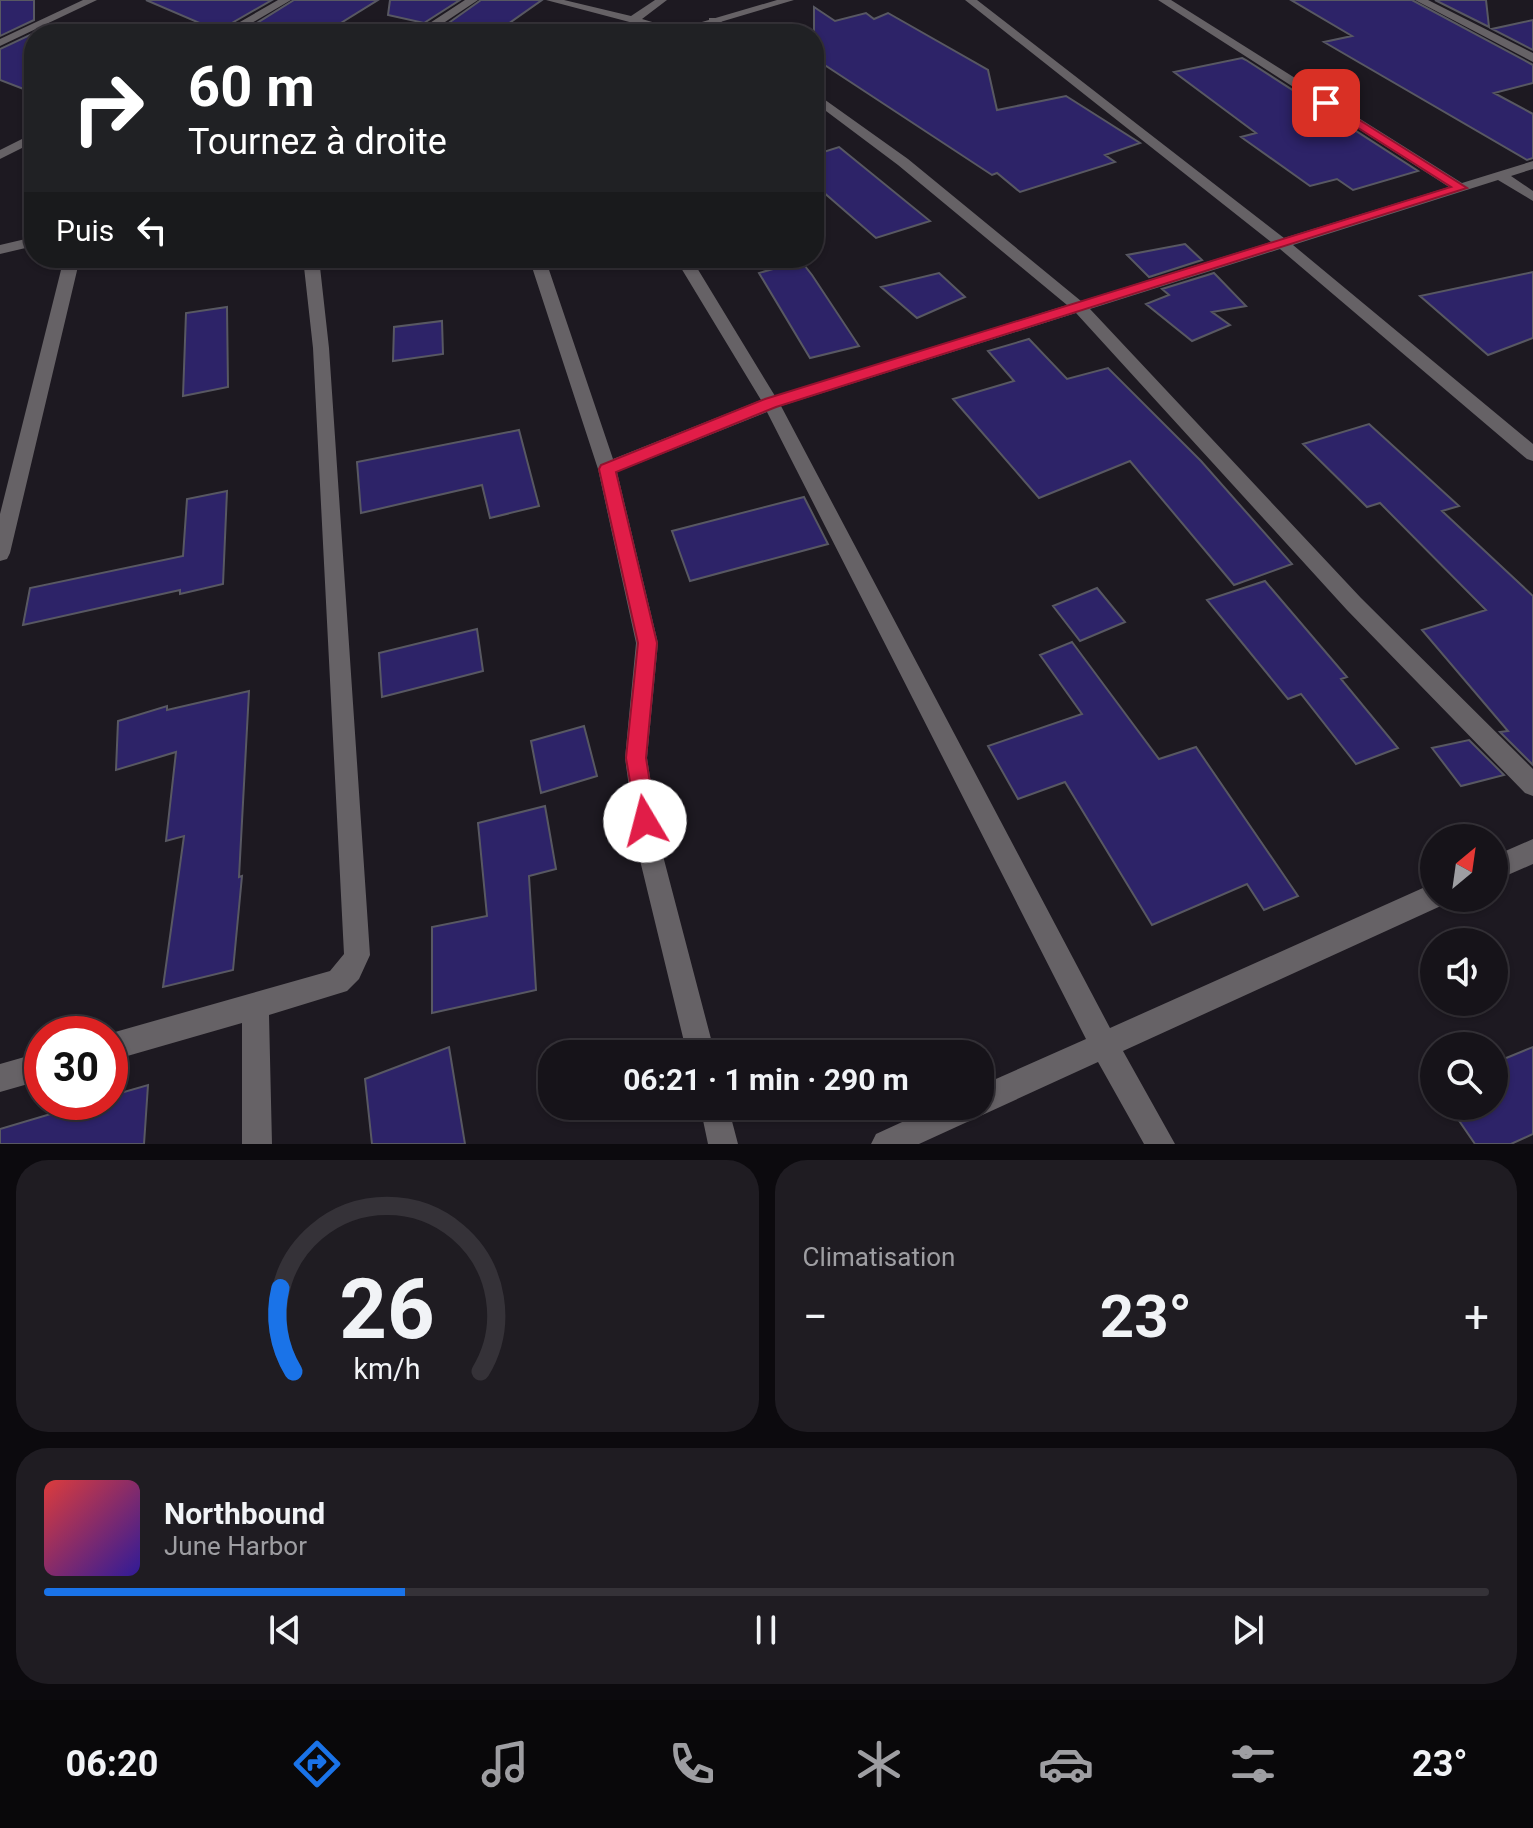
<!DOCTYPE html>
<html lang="fr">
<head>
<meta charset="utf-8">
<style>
  :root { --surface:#161319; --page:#1f1c22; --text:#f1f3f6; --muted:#9e9ea2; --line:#353238; --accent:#1a73e8 }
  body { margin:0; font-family:Roboto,sans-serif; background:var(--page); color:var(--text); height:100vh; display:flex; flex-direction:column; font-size:30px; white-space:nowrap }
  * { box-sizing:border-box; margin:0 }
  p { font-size:26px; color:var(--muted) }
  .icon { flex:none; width:44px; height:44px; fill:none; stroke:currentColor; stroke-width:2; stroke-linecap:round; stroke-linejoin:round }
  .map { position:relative; height:1144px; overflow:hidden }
  .panel { display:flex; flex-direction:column; gap:16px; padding:16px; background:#0c0a0e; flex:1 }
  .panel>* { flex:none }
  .top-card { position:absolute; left:24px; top:24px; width:800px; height:244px; border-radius:32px; box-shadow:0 2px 6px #0004,0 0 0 2px var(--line); background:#202124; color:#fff; overflow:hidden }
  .needle { width:52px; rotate:29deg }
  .tools { position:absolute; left:1420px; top:824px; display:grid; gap:16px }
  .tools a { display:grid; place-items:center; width:88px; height:88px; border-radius:50%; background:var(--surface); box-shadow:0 2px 6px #0004,0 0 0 2px var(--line); font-size:40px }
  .speed { position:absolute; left:24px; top:1016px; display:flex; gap:16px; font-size:40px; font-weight:700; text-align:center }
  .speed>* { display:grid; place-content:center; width:104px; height:104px; border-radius:50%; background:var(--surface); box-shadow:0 2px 6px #0004,0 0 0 2px var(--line); line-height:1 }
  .speed .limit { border:12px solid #d22; background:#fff; color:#111 }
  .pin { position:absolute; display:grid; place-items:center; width:68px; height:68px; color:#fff; margin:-34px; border-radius:16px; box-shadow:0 4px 12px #0006 }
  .me { position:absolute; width:88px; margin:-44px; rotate:352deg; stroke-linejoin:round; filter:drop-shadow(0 0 6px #0008) }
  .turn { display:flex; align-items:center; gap:28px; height:168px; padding:0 32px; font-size:36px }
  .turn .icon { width:104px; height:104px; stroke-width:2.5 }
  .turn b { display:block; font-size:56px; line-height:68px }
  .then { display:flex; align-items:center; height:76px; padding:0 32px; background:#0003; gap:16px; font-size:30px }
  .big { font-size:60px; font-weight:700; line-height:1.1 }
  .panel .widget { flex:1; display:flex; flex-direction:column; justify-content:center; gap:12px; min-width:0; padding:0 28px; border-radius:32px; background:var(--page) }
  .panel .dial { align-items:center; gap:0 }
  .dial svg { height:208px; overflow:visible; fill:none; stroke:var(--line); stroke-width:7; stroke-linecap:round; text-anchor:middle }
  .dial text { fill:var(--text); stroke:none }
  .song { display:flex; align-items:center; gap:24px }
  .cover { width:96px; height:96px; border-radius:12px; background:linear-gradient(135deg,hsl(0 70% 55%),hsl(250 70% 35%)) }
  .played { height:8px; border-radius:4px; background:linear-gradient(90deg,var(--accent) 25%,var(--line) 25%) }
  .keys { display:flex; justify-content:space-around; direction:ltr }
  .heat { display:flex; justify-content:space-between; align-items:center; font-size:44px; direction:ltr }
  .panel .tiles { flex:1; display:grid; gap:16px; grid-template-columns:1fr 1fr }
  .widget:last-child { grid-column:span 2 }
  .trip { position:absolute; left:538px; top:1040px; width:456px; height:80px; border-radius:32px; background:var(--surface); box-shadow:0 2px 6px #0004,0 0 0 2px var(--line); font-weight:700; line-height:80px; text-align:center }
  .menu { display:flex; height:128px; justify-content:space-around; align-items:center; background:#09080a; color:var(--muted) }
  .menu .icon { width:56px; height:56px }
  .menu .selected { color:var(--accent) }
  .menu b { font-size:36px; color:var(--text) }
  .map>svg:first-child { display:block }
  .building { fill:#2d2368; stroke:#585862; stroke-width:2 }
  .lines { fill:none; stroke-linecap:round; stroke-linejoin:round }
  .minor { fill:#666266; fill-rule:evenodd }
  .tertiary { fill:#666266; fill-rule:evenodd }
  .route { fill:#e11d48; stroke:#92132f; stroke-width:2 }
</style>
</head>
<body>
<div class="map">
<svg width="1533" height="1144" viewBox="0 0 1533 1144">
  <rect width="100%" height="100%" fill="#1d1921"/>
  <path class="building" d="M0 0H34V20L0 36Z
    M146 0H272L218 31Z
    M294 0H378L323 34H239Z
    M390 0H460L424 23 388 15Z
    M481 0H542L494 34H473L443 27Z
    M1291 0H1412L1533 65V83L1494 93 1533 114V158L1527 160 1324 42 1352 36Z
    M1435 0H1486L1489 27Z
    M814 7 835 21 866 13 874 19 888 13 988 70 997 110 1066 96 1140 143 1105 155 1115 162 1020 192 997 173 992 175 814 58Z
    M1533 20V50L1492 29Z
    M34 33V93L0 80V49Z
    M1242 58 1246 60 1418 171 1353 190 1337 179 1310 186 1241 137 1256 133 1174 72Z
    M839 147 930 221 876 238 814 184V155Z
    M1185 244 1202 260 1149 277 1127 255Z
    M801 261 812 275 859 346 810 358 759 273Z
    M1533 272V338L1488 355 1420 296Z
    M939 273 965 297 917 318 881 287Z
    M1214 273 1246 306 1212 312 1230 325 1192 341 1146 304 1169 295 1162 289Z
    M227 307 228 387 183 396 186 313Z
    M442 321 443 354 393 361 394 327Z
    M1029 339 1067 379 1108 368 1201 461 1292 564 1234 585 1130 461 1039 498 953 399 1014 381 988 351Z
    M1369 424 1459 506 1442 511 1533 596V765L1500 732 1508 731 1422 630 1486 610 1380 503 1367 507 1303 444Z
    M519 430 539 506 490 518 482 485 361 513 357 462Z
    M227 491 223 584 180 594V590L23 625 30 588 183 556 187 499Z
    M804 497 828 544 690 581 672 531Z
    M1265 581 1347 677 1341 679 1398 748 1356 764 1301 694 1288 699 1207 600Z
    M1097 588 1125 622 1080 641 1053 606Z
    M477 629 483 671 382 697 379 653Z
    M1072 642 1159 759 1196 747 1298 896 1264 910 1247 884 1152 925 1065 782 1018 799 988 746 1082 714 1040 655Z
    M249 691 239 877 242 876 233 970 163 987 184 836 166 841 176 752 116 770 118 721 167 706V710Z
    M584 726 597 776 541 793 531 741Z
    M1469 740 1504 775 1461 786 1432 748Z
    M545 806 556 869 529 876 536 990 432 1013V927L487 916 478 823Z
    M449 1047 465 1144H372L365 1079Z
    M1533 1047V1134L1511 1144H1475L1449 1106H1494V1063Z
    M148 1085 144 1144H0V1129L91 1102H110V1096Z"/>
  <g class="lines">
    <path class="minor" d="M83 0H97L0 46V39Z
      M278 0H291L233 34H219Z
      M465 0H478L427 34H413Z
      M546 0H564L631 16 655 0H667L642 19 683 31 675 34Z
      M965 0H977L1284 238 1449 187 1158 0H1171L1462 183 1533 161V169L1511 176 1533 191V201L1498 180 1293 245 1533 444V461L1527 459 1280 249 1090 309 1361 598 1533 769V796L1525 793 1347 610 1076 313 781 406 1110 1028 1434 883V898H1446L1443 905 1123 1051 1175 1144H1144L1098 1062 919 1144H871L876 1134 937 1106H980V1086L1086 1039 767 412 617 472 658 643 647 758 662 852 715 1054H687L638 852 625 758 636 643 598 469 529 258H545L613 459 761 400 675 258H691L775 396 1067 305 898 165 814 102V92L908 159 1081 301 1271 242Z
      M1415 0H1428L1533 53V62Z
      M709 18H717L738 34H725L709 22Z
      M34 133V142L0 159V150Z
      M64 258H80L10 553 7 559 0 561V514Z
      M303 258H319L329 348 370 955 359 979 347 991 269 1015 272 1144H242V1023L110 1061 108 1034 330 971 344 954 313 348Z
      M1533 839V864L1494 881V856Z
      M42 1052V1080L0 1092V1064Z
      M700 1106H728L738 1144H708Z"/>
    <path class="tertiary" d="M777 0H794L680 34H661Z
      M34 237V246L0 254V245Z"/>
  </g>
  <path class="route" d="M1326 99 1467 188 776 407 616 472 657 643 646 758 656 821 653 828 645 831 638 828 626 758 638 643 599 469 601 465 765 399 1451 187 1322 105 1320 103Z"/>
</svg>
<div class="tools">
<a><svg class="needle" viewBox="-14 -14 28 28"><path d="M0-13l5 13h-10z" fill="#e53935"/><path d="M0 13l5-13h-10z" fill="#9e9ea2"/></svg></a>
<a><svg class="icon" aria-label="sound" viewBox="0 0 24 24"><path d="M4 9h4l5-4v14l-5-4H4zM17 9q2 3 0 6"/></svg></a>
<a><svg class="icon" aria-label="search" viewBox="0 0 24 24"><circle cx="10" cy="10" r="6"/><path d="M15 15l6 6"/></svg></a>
</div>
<div class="speed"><div class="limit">30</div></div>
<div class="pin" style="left:1326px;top:103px;background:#d93025"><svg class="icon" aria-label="arrive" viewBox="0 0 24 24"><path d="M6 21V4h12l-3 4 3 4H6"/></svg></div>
<svg class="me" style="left:645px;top:821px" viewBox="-20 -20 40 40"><circle r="19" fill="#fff"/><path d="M0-13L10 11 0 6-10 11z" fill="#e11d48"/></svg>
<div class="trip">06:21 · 1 min · 290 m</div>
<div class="top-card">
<div class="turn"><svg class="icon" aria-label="right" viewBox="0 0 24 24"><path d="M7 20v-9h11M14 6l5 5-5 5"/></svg><div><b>60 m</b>Tournez à droite</div></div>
<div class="then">Puis<svg class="icon" aria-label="left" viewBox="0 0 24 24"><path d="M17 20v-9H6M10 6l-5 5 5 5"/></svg></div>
</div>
</div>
<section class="panel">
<div class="tiles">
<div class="widget dial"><svg viewBox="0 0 100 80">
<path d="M14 69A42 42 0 1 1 86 69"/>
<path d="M14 69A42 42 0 0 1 9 37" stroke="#1a73e8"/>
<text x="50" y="56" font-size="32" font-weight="700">26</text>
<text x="50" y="72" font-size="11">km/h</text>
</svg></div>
<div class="widget"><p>Climatisation</p>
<div class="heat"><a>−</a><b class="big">23°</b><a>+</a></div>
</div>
<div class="widget">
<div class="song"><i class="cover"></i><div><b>Northbound</b><p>June Harbor</p></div></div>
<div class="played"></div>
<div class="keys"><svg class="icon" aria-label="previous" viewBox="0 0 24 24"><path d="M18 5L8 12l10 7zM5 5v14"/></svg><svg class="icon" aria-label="pause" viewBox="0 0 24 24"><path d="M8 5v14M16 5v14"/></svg><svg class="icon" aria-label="next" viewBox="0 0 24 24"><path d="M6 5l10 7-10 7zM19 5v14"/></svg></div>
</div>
</div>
</section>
<nav class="menu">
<b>06:20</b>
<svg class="icon selected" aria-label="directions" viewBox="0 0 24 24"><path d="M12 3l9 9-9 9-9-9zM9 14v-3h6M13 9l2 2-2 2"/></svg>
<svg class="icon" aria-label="music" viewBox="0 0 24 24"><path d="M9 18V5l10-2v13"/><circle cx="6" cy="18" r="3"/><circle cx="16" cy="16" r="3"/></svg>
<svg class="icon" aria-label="phone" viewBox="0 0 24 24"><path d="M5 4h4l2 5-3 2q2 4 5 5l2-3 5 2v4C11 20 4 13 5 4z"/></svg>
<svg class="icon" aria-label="climate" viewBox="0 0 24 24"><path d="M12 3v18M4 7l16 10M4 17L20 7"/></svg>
<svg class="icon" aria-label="car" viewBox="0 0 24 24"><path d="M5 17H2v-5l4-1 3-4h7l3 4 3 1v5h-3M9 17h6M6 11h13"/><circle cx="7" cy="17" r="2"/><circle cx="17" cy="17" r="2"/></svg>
<svg class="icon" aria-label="filters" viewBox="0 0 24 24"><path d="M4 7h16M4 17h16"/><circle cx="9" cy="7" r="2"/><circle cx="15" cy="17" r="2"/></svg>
<b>23°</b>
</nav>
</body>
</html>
